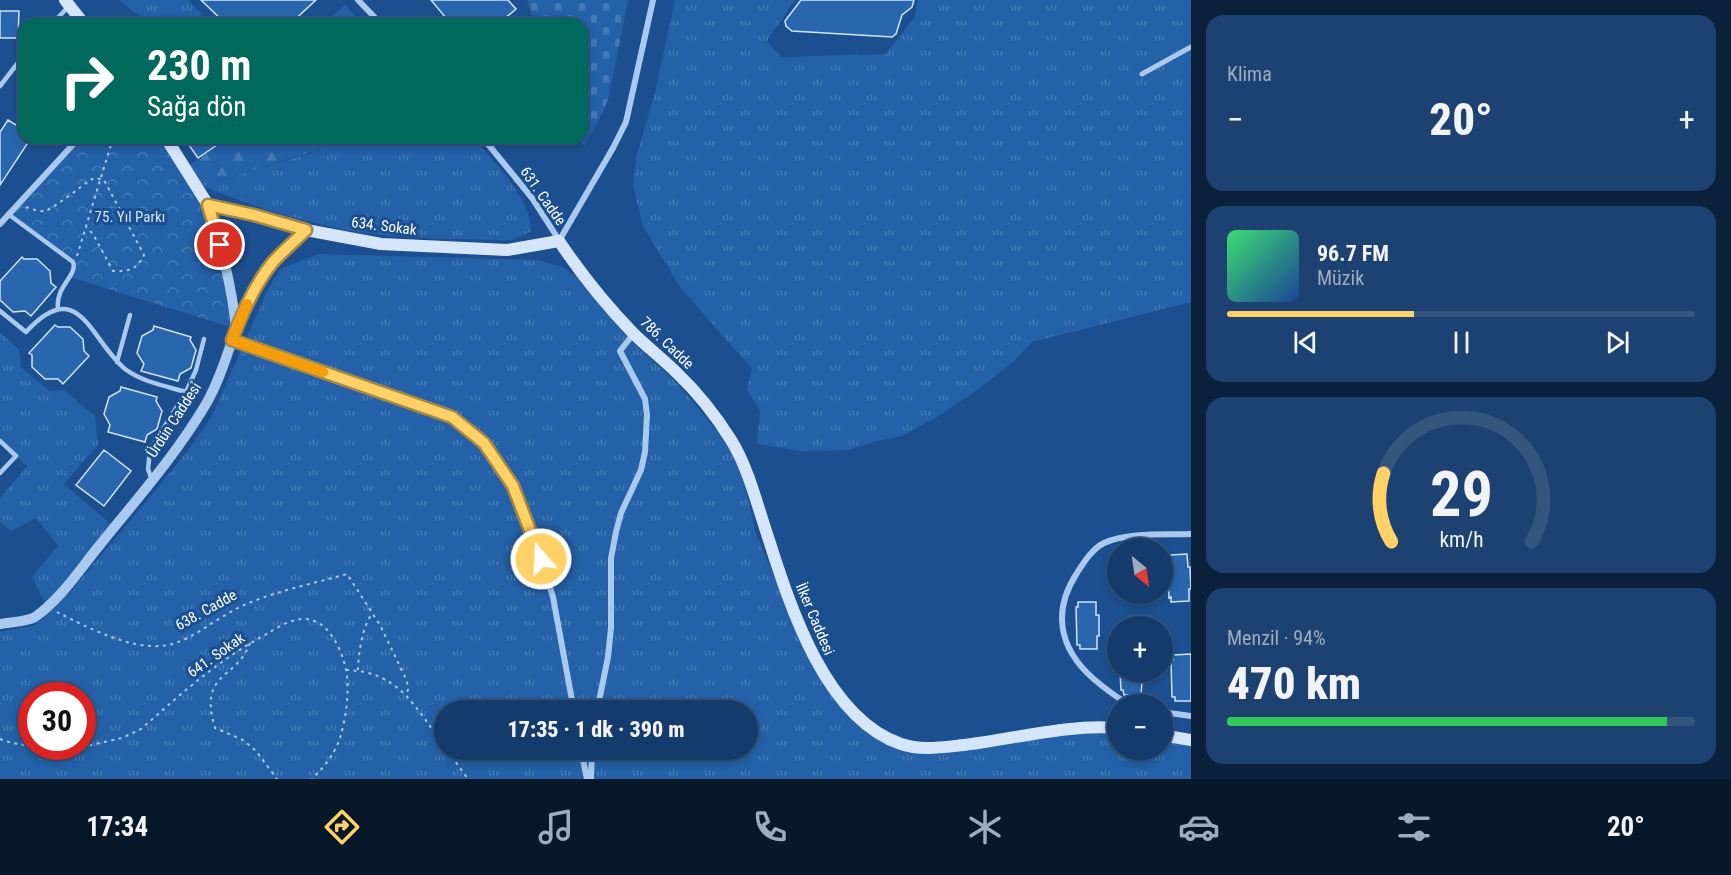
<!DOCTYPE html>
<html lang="tr">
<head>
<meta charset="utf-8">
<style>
  :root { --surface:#143b6b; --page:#1d4271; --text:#f1f3f6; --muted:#9dadc1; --line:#33557e; --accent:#ffd166 }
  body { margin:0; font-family:"Roboto Condensed",sans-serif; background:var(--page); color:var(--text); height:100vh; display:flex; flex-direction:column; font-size:22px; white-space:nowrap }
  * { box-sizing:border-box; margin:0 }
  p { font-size:20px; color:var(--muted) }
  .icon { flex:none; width:33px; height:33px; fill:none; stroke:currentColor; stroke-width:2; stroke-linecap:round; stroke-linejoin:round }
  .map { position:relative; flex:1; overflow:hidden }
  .sheet { display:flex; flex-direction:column; gap:15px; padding:15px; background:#0b203b; width:540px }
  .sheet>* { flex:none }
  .hud { position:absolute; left:18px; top:18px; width:570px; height:126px; border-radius:18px; box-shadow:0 3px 9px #0003,0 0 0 2px var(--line); background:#00695c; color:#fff; overflow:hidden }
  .needle { width:39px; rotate:151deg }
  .tools { position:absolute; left:1107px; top:538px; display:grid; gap:12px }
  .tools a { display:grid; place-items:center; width:66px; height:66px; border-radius:50%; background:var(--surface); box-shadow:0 3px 9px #0003,0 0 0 2px var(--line); font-size:30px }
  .speed { position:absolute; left:18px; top:682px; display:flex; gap:12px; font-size:30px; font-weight:700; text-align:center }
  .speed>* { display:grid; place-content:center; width:78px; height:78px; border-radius:50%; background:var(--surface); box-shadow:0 3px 9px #0003,0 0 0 2px var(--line); line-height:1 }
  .speed .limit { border:9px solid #d22; background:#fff; color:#111 }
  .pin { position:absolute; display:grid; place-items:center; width:51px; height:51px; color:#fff; margin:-26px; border:3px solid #fff; border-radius:50%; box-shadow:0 2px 6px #0007 }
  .me { position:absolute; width:66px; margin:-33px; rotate:341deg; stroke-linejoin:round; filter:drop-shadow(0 0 4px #0008) }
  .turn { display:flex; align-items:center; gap:21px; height:126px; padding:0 30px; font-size:27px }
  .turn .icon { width:78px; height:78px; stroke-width:2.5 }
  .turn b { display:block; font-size:42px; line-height:51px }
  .big { font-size:45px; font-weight:800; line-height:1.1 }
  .sheet .tile { flex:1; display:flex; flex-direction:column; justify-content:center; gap:9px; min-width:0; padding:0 21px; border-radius:18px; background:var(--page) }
  .sheet .dial { align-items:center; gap:0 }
  .dial svg { height:156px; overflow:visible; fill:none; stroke:var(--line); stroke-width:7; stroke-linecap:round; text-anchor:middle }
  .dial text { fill:var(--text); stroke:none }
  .song { display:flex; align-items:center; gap:18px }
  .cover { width:72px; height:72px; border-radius:9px; background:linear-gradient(135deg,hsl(140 70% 55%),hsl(220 70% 35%)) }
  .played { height:6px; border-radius:3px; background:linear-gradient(90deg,var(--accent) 40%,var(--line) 40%) }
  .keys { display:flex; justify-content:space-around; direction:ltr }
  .heat { display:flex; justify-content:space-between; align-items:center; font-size:33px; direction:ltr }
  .charge { height:9px; border-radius:4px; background:linear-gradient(90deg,#34c759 94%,var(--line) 0) }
  .trip { position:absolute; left:434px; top:700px; width:324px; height:60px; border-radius:30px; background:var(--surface); box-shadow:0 3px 9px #0003,0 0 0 2px var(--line); font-weight:800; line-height:60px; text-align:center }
  .tab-bar { display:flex; height:96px; justify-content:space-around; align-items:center; background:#08182b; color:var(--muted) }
  .tab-bar .icon { width:42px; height:42px }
  .tab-bar .active { color:var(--accent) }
  .tab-bar b { font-size:27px; color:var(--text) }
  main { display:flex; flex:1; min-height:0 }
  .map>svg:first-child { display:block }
  .grass { fill:url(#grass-tufts); fill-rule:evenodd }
  .forest { fill:url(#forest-firs) }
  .cemetery { fill:url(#cemetery-stones) }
  .park { fill:url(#park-crowns) }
  .building { fill:#2a66ad; stroke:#cfe3fa; stroke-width:1.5 }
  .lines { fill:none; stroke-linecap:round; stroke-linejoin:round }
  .path { stroke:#a9c9ee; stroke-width:2; stroke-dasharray:3 4.5; stroke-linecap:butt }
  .service { stroke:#a9c9ee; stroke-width:4.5 }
  .pedestrian { stroke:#a9c9ee; stroke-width:5 }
  .minor { stroke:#a9c9ee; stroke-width:6 }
  .tertiary { stroke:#a9c9ee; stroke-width:10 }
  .secondary { stroke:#d6e6fa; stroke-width:12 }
  .route-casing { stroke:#a68842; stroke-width:15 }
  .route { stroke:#ffd166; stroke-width:10 }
  .slow { stroke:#f59e0b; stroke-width:10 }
  .labels { text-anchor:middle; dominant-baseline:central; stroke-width:6; stroke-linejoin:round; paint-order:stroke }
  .street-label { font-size:15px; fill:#fff; stroke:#1b4f8f }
  .park-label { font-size:15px; fill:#cfe3fa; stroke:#1b4f8f }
</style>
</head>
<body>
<main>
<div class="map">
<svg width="1191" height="779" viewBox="0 0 1191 779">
  <defs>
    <pattern id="grass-tufts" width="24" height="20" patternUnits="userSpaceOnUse" patternTransform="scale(1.5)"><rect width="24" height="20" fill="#2461a8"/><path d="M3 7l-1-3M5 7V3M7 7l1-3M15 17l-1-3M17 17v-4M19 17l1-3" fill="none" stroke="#4579b5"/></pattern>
    <pattern id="forest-firs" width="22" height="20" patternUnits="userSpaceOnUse" patternTransform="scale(1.5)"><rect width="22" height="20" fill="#2461a8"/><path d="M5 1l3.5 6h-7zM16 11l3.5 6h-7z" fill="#4579b5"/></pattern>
    <pattern id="cemetery-stones" width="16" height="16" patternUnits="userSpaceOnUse" patternTransform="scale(1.5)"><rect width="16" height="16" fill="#2461a8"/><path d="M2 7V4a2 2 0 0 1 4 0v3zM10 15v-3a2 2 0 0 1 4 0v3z" fill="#4579b5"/></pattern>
    <pattern id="park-crowns" width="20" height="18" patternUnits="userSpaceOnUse" patternTransform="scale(1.5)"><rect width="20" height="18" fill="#2461a8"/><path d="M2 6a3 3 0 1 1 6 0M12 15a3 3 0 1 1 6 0" fill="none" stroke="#4579b5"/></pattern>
  </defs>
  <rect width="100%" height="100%" fill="#1b4f8f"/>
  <path class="grass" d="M119 0H188L202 14 193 24H149Z
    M675 0H795L767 41 781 57 886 54 914 18 918 0H1191V302L1032 342 1012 363 970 395 940 415 902 436 873 442 848 450 800 451 757 444 760 411 747 390 752 369 680 287 643 226 633 185 636 158 655 92Z
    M345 5 362 24H324Z
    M309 138H473C491 157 536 205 530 232L512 240H498C460 239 421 239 383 235 320 229 260 209 202 186L321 150Z
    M318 254 536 260 563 267 582 281 632 342 677 383 720 435 730 450 744 480 756 533 779 589 826 684 898 744 1117 732 1118 750H1162L1163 738 1191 744V779H0V632L35 625 47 615 70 592 155 491 188 450 212 416 267 291 280 269ZM32 696H82V747H32ZM444 711H747V750H444Z
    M0 333 19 349 21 367 49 391 64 390 95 416 98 445 64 484 114 527 47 607 32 577 58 546 36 518 11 531 0 522V498L27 466 0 441Z"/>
  <path class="forest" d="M229 138H309L321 149 202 186 190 165Z"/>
  <path class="cemetery" d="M527 0H628L609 97 603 112 584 146 577 138H582V24H535Z"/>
  <path class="park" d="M79 138H166L208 205 236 329 70 277 73 262 8 214Z"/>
  <path class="building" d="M201 0H316L290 24H226Z
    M431 0H508L516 9 498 24H451Z
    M801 0H914L912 7 902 15 896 34 892 37 792 31 786 26 785 21Z
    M0 11H19L18 38H0Z
    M24 112V138H31L0 185V132L8 120 16 125Z
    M184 138H227L198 158Z
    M22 257 24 259H37L50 271 51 283 56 287 31 316 25 311 13 312 0 300V281Z
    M55 325 58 327H70L83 339 84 351 89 356 63 384 58 379H45L32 367V355L29 353Z
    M154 326 191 337 190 340 196 350 191 368 180 374 178 381 141 371 144 364 137 353 142 336 153 330Z
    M121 387 157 397 156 401 162 411 157 429 147 435 145 442 108 432 110 425 104 414 109 397 120 391Z
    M104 450 131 471 104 506 76 485Z
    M1187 554 1188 567H1190L1191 589H1189V601L1171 602V597L1169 598 1168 560H1170V555Z
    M1078 602H1096V615H1099V636H1097V649H1080V645H1077L1076 607H1078Z
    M1191 654V701H1175V697H1172L1171 660H1173V655Z
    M1120 672H1143L1141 694 1124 695 1123 690H1121Z"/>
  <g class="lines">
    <path class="path" d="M26 207C32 209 39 212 45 211 51 210 82 186 90 180L95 178 104 180 144 255C137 269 129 272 113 271L93 234 86 227
      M77 256 113 138
      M57 612C89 628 142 657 178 642 201 633 220 616 242 606 275 591 312 584 347 574L380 625 407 681 408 690 406 694
      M250 643C236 681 198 671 215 728L243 740 256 751 277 779
      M346 670C399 671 416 708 444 746
      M358 670C358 655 363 623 373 613
      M0 739 12 743 32 746
      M35 747 72 749 81 747
      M82 747 122 738 141 729C181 694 218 660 265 635 276 628 289 620 302 619 327 617 342 649 346 670 350 691 346 718 340 738 334 755 324 767 312 779
      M447 750 468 779"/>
    <path class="service" d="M52 24 69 6
      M0 86 24 55
      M8 214 73 262C78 276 55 286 58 309
      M0 311 26 332C79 274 90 340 125 369 142 382 166 386 186 392
      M117 362 130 315
      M0 441 16 456 0 473
      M152 480 148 469 150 450 186 392 196 370 204 339"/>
    <path class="pedestrian" d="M1142 74 1191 47"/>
    <path class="minor" d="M358 0 381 24
      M483 138 532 198 559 240
      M0 224 79 138
      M559 241 613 148 626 122 653 0
      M232 341 452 417 484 443 513 486 535 540 553 597 574 711
      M1131 705C1120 700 1111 693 1101 685 1062 655 1049 616 1077 573 1084 562 1092 549 1104 543 1127 532 1166 535 1191 534
      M597 711 608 657 611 628V558L616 532 621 513 641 470 645 452 647 415 645 399 620 351 634 333
      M1162 712 1191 716
      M581 750 587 779
      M591 779 592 750"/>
    <path class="tertiary" d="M208 205C221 246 232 285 236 329
      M0 624C10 622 27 622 35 617 61 599 80 569 99 546 136 500 176 455 206 404 226 370 232 330 251 295 265 269 285 250 306 230"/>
    <path class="secondary" d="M65 0 84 24
      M166 138 208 205 254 215 306 230 381 244 507 250 559 241C581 274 606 305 633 333 647 347 663 359 677 373 697 392 716 416 731 440 749 469 757 505 768 537 790 606 825 718 901 744 921 751 944 747 964 745 1015 739 1066 724 1118 728
      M1162 735 1191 740"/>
  </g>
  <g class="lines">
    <defs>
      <path id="route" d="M220 245 208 205 254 215 306 230C295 241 283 251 273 262 254 285 242 313 232 340L452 417 484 443 513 486 541 559"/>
    </defs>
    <use href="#route" class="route-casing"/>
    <use href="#route" class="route"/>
    <path class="slow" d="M247 304 232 340 323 372"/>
  </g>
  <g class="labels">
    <g class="street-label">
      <text transform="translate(543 196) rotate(55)">631. Cadde</text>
      <text transform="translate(384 226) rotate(7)">634. Sokak</text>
      <text transform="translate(667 343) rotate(44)">786. Cadde</text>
      <text transform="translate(174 420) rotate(-57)">Ürdün Caddesi</text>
      <text transform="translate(206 610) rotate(-29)">638. Cadde</text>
      <text transform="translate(815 619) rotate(67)">İlker Caddesi</text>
      <text transform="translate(216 655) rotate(-35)">641. Sokak</text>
    </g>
    <g class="park-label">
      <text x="130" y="217">75. Yıl Parkı</text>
    </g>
  </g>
</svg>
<div class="tools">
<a><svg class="needle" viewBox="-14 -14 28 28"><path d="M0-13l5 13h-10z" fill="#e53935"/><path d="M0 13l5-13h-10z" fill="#9dadc1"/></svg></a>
<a>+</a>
<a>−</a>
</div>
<div class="speed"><div class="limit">30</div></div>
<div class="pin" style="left:220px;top:245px;background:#d93025"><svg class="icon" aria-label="arrive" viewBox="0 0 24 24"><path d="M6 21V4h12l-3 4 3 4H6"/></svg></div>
<svg class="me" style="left:541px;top:559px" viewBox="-20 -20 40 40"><circle r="17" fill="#ffd166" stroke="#fff" stroke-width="3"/><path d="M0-11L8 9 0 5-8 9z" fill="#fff"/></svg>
<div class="trip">17:35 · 1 dk · 390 m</div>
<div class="hud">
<div class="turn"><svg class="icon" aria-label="right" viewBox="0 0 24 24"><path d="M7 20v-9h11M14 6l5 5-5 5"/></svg><div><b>230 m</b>Sağa dön</div></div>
</div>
</div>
<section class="sheet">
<div class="tile"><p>Klima</p>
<div class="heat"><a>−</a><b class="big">20°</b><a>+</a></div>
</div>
<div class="tile">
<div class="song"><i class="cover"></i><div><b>96.7 FM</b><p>Müzik</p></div></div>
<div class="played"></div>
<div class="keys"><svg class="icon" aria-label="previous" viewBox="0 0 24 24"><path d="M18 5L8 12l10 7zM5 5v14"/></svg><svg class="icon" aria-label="pause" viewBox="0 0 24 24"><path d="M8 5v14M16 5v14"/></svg><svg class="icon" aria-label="next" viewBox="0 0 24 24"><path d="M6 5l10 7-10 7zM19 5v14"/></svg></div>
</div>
<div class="tile dial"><svg viewBox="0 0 100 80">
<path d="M14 69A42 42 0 1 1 86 69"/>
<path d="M14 69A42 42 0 0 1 10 34" stroke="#ffd166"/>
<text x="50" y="56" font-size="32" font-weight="700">29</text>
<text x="50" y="72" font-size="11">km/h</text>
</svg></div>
<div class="tile"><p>Menzil · 94%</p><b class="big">470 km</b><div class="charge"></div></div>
</section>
</main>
<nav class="tab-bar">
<b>17:34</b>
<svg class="icon active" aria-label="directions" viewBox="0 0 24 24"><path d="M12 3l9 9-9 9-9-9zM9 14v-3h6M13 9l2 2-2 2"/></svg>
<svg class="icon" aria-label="music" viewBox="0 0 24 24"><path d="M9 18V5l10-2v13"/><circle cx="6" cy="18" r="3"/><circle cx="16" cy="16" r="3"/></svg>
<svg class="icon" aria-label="phone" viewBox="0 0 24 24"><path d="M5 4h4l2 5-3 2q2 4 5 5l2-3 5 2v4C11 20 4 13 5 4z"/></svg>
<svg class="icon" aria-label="climate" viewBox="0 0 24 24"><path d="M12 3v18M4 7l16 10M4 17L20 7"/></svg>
<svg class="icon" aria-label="car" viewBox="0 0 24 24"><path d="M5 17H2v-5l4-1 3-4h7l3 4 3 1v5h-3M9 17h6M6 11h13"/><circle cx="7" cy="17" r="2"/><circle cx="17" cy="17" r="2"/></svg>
<svg class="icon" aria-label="filters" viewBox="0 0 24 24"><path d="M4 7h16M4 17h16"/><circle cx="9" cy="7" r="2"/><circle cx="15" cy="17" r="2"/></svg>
<b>20°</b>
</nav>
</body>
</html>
